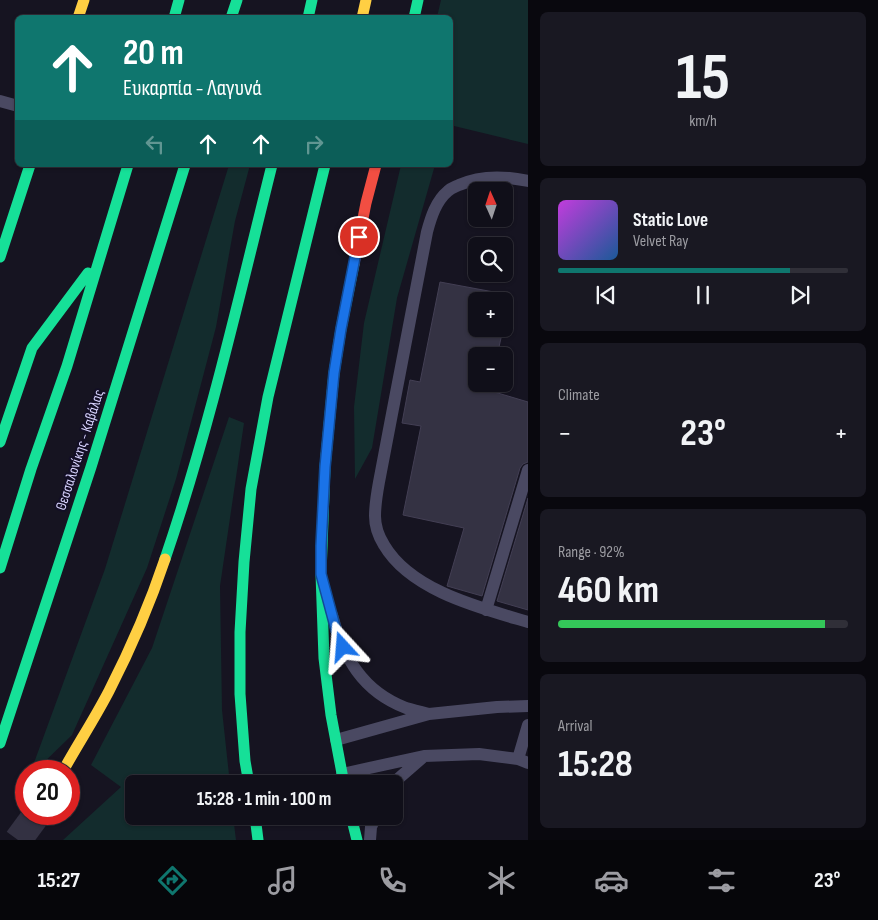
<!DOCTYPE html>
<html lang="en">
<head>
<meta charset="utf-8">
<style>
  :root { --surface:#100f19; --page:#191822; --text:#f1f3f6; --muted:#9c9ca2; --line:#302f38; --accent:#0f766e }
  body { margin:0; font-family:"Sofia Sans Condensed",sans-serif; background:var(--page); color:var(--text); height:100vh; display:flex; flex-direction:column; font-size:19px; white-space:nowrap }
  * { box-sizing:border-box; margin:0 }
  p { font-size:16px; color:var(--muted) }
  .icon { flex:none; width:28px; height:28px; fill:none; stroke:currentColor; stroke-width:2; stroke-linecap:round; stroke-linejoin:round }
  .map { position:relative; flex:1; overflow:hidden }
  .drawer { display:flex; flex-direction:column; gap:12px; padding:12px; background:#09080e; width:350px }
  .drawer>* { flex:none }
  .guide { position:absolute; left:15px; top:15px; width:438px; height:152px; border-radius:8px; box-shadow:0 1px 4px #0004,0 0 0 1px var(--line); background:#0f766e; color:#fff; overflow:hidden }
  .needle { width:32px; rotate:357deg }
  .fabs { position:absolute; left:468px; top:182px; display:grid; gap:10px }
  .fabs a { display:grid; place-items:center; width:45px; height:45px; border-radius:8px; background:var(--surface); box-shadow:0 1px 4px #0004,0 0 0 1px var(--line); font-size:25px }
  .speed { position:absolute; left:15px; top:760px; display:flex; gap:10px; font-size:25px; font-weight:700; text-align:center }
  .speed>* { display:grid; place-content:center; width:65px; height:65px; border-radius:50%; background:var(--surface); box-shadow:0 1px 4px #0004,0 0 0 1px var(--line); line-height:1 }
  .speed .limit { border:8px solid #d22; background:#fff; color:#111 }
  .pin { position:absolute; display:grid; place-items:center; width:42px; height:42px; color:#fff; margin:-21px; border:2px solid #fff; border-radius:50%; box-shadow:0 1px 5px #0007 }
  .me { position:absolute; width:55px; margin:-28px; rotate:341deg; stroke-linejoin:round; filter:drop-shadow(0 0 4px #0008) }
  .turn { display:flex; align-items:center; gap:18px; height:105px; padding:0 25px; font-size:22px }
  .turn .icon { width:65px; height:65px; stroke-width:2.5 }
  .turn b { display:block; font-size:35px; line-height:42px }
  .lanes { display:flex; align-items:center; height:48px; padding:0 25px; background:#0003; justify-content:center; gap:25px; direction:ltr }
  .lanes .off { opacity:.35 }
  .big { font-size:38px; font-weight:700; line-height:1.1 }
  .drawer .tile { flex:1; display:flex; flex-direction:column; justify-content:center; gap:8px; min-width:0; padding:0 18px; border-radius:8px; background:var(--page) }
  .drawer .dial { align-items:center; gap:0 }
  .dial b { font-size:65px; line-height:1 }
  .song { display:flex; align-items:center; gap:15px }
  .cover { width:60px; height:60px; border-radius:8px; background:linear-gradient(135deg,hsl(290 70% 55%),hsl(210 70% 35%)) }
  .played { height:5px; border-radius:2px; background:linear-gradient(90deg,var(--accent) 80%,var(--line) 80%) }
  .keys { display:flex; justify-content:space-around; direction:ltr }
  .heat { display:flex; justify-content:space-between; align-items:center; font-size:28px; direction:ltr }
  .charge { height:8px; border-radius:4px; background:linear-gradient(90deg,#34c759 92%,var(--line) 0) }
  .trip { position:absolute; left:125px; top:775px; width:278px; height:50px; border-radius:8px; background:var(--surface); box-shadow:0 1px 4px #0004,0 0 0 1px var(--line); font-weight:700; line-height:50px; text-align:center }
  .dock { display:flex; height:80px; justify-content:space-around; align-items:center; background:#06060a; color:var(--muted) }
  .dock .icon { width:35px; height:35px }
  .dock .active { color:var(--accent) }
  .dock b { font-size:22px; color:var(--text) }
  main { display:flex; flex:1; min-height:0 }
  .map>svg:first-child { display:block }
  .green { fill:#132c2d }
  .building { fill:#343243; stroke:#433f54 }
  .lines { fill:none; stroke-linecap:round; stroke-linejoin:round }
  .highway-tunnel { stroke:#333142; stroke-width:28; stroke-dasharray:28 14; stroke-linecap:butt }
  .lane { stroke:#4a4962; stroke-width:12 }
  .fast { stroke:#16e098; stroke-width:11 }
  .slow { stroke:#ffcf43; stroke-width:11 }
  .jam { stroke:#f24e42; stroke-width:11 }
  .route-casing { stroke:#114b97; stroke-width:12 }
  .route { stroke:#1a73e8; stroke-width:9 }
  .labels { text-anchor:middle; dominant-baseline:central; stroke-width:4; stroke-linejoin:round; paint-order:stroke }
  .street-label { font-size:15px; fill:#d9d4ff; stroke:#130f26 }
</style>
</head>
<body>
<main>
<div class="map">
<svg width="528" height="840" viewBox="0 0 528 840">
  <rect width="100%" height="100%" fill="#161421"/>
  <path class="green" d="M441 0H528V144L450 125V18L437 17Z
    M229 165H250L235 221 216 327 176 479 147 568 72 735 35 771H31L105 569Z
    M401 165H435L397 298 372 448 355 479 354 407 364 323Z
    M229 417 244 423 220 586 222 710 230 784H134V816H233L236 840H63L121 787 91 765 152 648Z"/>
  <path class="building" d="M440 282 510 295 504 324V301H476V329H503L497 356H476V384H492L491 391 528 402V462L523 464 520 468 482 596 447 586 464 528 403 515 421 426 402 423 410 380 420 382Z
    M528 498V610L497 601Z"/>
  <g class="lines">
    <path class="highway-tunnel" d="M18 840 37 814"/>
    <path class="lane" d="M0 101 18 106
      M528 181C505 176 481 175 459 185 455 187 451 188 448 191 436 201 431 217 427 232 415 294 403 356 391 419 387 440 383 461 379 482 377 493 375 505 375 516 375 526 379 537 384 545 411 591 481 608 528 622
      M486 610 528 470
      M332 615C344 658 362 691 406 708 413 710 421 712 429 714
      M336 740 429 714 497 707 528 706
      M518 759 528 725
      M342 774 424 756 479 754 518 759 528 763
      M394 785 399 778 422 758
      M370 840 371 827 376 816"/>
    <path class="fast" d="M174 18 179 0
      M231 18 237 0
      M308 18 312 0
      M414 18 418 0
      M0 257 30 165
      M0 442 32 348 88 273
      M165 559C209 430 239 297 272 165
      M0 568 31 469 67 366 128 165
      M0 743 91 467 185 165
      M249 784 245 761 240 694V632L244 562 251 489 268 397 325 165
      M344 784 331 715 324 658 321 574 325 467 334 373 341 329 354 264
      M255 816 258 840
      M351 816 357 840"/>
    <path class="slow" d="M78 18 84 0
      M362 18 366 0
      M63 771C78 744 95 718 109 691 131 648 150 604 165 559"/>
    <path class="jam" d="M354 264 366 203 376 165"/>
  </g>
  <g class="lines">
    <defs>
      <path id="route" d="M343 647 336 630 321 574V546L325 467 334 373 341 329 359 237"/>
    </defs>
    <use href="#route" class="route-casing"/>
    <use href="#route" class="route"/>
  </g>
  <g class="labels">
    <g class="street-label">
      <text transform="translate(80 450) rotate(-72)">Θεσσαλονίκης - Καβάλας</text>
    </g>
  </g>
</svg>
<div class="fabs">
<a><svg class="needle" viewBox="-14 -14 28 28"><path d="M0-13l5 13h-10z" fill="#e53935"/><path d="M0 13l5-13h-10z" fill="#9c9ca2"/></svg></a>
<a><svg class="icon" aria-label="search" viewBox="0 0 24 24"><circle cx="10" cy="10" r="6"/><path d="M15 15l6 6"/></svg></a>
<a>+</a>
<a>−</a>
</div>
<div class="speed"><div class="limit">20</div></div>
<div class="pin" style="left:359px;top:237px;background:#d93025"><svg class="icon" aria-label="arrive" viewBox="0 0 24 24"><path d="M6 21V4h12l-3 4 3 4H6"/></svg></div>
<svg class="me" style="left:343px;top:647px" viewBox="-20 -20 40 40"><path d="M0-17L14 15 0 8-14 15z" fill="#1a73e8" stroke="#fff" stroke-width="4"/></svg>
<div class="trip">15:28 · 1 min · 100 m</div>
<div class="guide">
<div class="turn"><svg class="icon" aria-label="ahead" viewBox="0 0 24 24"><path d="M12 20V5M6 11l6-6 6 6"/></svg><div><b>20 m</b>Ευκαρπία - Λαγυνά</div></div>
<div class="lanes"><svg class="icon off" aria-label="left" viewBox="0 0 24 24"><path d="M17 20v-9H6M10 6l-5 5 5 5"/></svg><svg class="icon" aria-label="ahead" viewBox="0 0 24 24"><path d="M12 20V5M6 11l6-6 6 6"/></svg><svg class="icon" aria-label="ahead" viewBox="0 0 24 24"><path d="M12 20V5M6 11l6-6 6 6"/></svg><svg class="icon off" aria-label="right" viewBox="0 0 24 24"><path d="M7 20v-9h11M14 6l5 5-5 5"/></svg></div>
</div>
</div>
<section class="drawer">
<div class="tile dial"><b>15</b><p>km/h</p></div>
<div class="tile">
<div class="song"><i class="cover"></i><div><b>Static Love</b><p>Velvet Ray</p></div></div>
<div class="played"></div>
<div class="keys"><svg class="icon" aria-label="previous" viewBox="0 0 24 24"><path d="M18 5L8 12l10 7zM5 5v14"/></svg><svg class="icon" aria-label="pause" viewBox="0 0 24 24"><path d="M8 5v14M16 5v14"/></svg><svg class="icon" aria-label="next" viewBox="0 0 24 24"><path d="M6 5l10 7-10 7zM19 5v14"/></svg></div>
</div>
<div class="tile"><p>Climate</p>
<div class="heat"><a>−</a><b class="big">23°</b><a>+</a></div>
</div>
<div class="tile"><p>Range · 92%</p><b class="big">460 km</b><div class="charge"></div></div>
<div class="tile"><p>Arrival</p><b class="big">15:28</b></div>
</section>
</main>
<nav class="dock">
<b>15:27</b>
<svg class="icon active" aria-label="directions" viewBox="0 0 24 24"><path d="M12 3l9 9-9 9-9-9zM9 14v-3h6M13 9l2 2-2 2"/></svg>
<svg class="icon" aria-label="music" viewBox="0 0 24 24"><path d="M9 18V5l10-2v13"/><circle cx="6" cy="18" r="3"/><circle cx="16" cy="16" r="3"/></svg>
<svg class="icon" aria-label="phone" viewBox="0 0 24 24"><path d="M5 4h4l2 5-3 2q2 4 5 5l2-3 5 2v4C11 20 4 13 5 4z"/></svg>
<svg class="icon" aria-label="climate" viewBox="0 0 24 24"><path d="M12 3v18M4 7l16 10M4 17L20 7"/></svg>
<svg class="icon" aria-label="car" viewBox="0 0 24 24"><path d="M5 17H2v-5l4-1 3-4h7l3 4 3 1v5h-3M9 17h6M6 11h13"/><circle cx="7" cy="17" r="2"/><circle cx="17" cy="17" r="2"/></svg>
<svg class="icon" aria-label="filters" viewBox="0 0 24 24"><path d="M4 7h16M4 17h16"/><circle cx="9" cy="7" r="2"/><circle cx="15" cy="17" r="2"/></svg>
<b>23°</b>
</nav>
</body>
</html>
